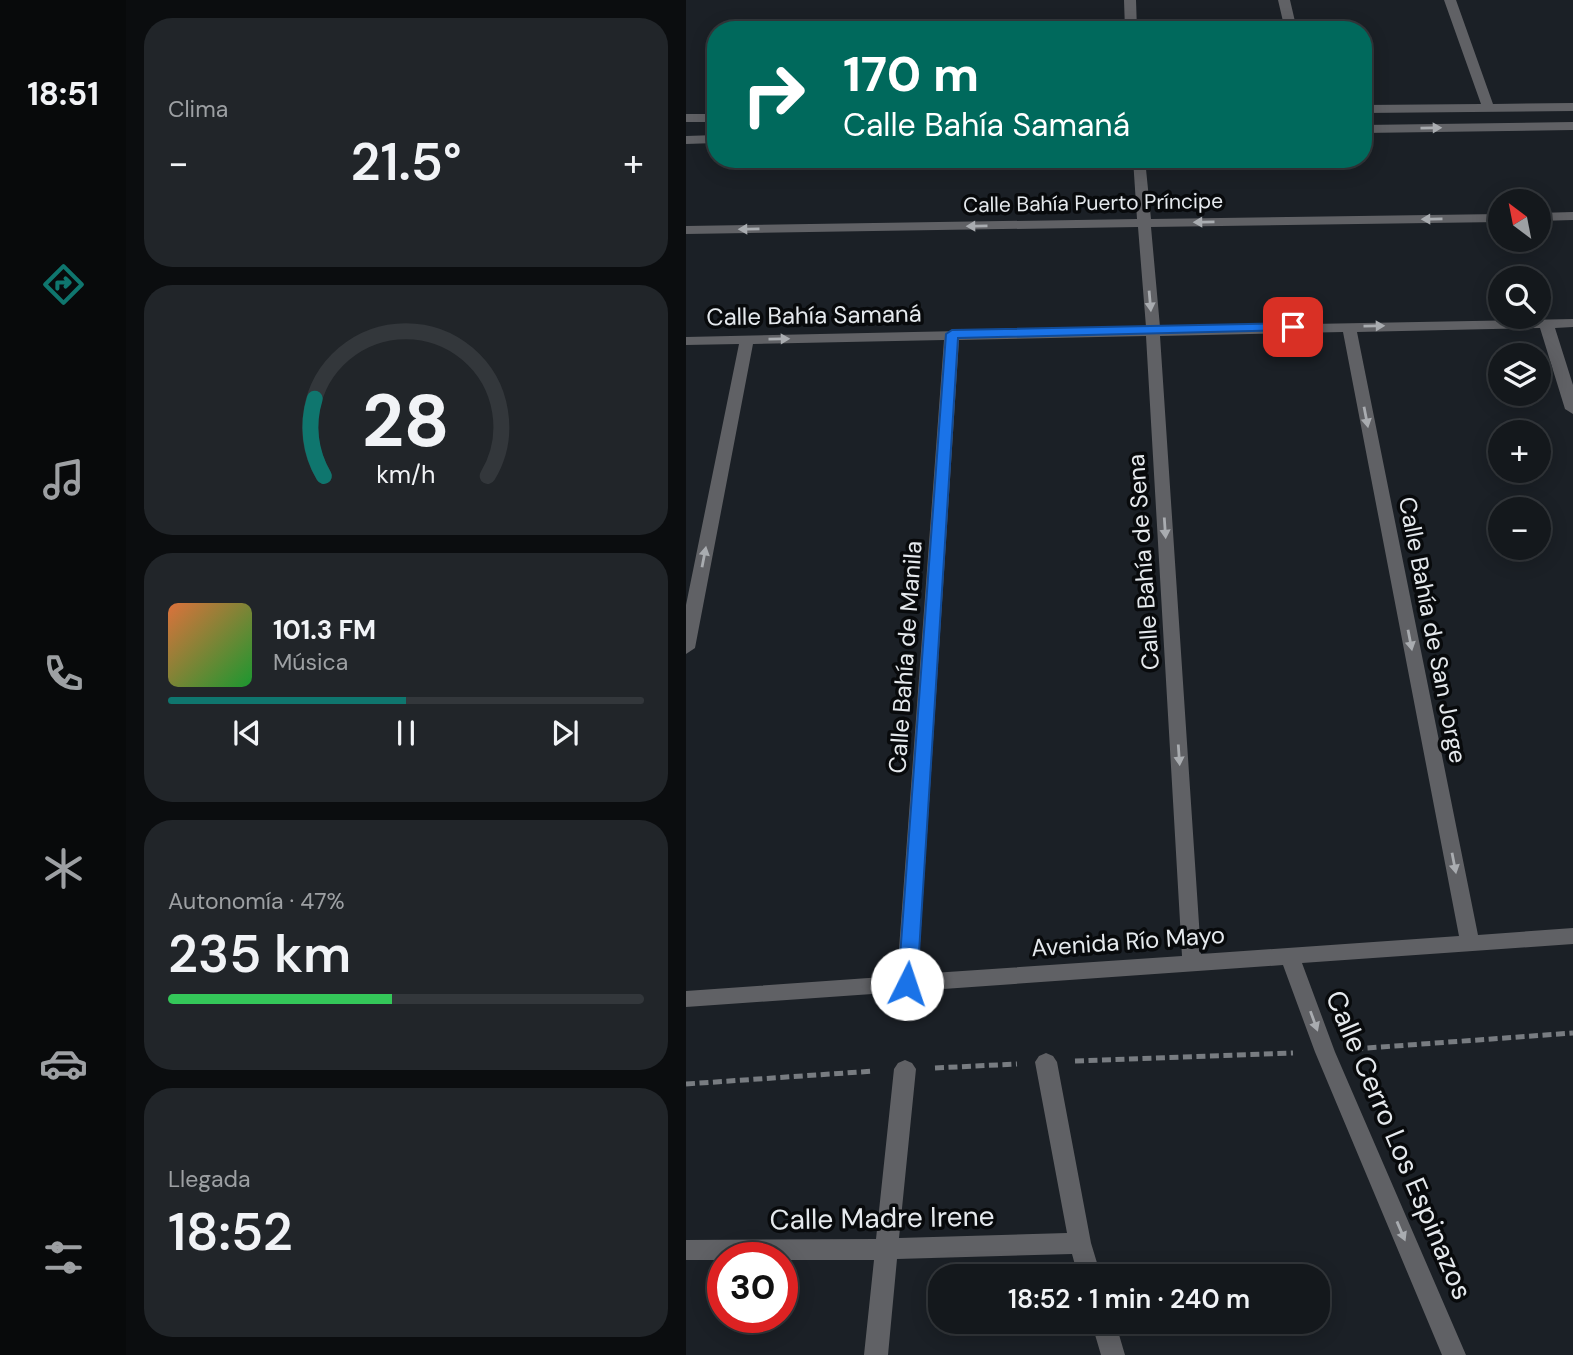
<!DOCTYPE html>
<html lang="es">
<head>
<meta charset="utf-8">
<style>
  :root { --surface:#14181c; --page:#212529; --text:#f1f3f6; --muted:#9da0a3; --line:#33373b; --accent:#0f766e }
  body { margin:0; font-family:"DM Sans",sans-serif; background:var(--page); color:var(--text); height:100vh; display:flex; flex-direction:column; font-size:26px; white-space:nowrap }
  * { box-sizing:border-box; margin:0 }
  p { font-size:23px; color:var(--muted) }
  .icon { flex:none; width:38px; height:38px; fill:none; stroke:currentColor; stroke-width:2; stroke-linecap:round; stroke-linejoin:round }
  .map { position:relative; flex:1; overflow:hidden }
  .drawer { display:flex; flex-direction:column; gap:18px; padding:18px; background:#0b0d0f; width:560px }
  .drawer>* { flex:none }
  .banner { position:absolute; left:21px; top:21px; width:665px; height:147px; border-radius:28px; box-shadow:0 4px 18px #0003,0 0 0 2px var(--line); background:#00695c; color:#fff; overflow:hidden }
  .needle { width:46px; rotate:328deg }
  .fabs { position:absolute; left:802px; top:189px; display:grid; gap:14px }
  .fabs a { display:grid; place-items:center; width:63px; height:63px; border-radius:50%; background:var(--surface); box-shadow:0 4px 18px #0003,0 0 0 2px var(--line); font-size:35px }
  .speed { position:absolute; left:21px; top:1242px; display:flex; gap:14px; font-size:35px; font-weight:700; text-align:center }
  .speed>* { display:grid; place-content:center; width:91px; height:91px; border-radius:50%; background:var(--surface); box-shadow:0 4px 18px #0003,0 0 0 2px var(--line); line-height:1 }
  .speed .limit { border:10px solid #d22; background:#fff; color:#111 }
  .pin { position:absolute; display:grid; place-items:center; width:60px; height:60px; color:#fff; margin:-30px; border-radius:14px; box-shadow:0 4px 10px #0006 }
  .me { position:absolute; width:77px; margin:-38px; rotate:4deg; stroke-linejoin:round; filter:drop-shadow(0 0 5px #0008) }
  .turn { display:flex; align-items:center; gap:24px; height:147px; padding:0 21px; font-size:32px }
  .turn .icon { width:91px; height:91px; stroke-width:2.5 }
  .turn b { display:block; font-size:49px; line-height:60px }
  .big { font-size:52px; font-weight:600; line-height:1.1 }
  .drawer .card { flex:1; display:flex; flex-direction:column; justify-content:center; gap:10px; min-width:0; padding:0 24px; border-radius:28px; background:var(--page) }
  .drawer .dial { align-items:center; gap:0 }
  .dial svg { height:182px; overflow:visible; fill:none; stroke:var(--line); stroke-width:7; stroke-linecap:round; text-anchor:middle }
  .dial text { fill:var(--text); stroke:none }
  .song { display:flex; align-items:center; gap:21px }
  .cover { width:84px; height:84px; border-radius:10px; background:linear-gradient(135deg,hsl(20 70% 55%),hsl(130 70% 35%)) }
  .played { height:7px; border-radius:4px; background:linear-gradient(90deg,var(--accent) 50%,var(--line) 50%) }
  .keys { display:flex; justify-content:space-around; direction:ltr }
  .heat { display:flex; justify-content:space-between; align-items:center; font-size:38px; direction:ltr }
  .charge { height:10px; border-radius:5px; background:linear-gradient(90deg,#34c759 47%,var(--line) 0) }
  .trip { position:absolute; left:242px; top:1264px; width:402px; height:70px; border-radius:28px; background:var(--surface); box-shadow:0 4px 18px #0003,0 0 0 2px var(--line); font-weight:600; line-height:70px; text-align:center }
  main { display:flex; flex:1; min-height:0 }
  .tabs { display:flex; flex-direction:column; width:126px; justify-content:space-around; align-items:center; background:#080a0b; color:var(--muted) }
  .tabs .icon { width:49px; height:49px }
  .tabs .current { color:var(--accent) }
  .tabs b { font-size:32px; color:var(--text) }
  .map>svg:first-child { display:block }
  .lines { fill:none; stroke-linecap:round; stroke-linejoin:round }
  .path { stroke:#787c81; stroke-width:5; stroke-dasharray:9 4.5; stroke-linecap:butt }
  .minor { fill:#606165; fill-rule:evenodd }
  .oneway { fill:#a9acb0 }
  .route { fill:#1a73e8; stroke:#114b97; stroke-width:2 }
  .labels { text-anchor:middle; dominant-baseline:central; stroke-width:7; stroke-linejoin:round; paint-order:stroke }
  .far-street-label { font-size:21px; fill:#e5e9ed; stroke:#080a0c }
  .street-label { font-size:24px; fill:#e5e9ed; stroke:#080a0c }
  .near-street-label { font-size:28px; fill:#e5e9ed; stroke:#080a0c }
</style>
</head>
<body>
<main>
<nav class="tabs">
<b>18:51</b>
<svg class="icon current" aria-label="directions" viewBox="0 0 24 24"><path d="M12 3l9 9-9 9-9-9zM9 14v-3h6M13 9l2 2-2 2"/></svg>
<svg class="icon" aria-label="music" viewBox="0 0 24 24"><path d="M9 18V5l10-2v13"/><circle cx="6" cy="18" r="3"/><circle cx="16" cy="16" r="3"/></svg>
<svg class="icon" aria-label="phone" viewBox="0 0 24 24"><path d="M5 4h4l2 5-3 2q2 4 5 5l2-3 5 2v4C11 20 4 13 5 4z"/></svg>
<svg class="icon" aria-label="climate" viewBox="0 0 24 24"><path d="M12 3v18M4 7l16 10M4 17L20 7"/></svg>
<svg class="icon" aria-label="car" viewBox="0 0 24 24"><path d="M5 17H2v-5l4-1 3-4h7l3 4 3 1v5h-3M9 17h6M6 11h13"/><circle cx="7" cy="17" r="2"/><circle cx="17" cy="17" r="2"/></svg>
<svg class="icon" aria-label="filters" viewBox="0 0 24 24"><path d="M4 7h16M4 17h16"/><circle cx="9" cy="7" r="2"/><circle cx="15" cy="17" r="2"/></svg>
</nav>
<section class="drawer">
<div class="card"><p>Clima</p>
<div class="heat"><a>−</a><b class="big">21.5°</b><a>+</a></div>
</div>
<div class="card dial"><svg viewBox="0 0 100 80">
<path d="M14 69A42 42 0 1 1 86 69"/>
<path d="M14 69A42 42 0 0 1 10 35" stroke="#0f766e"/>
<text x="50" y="56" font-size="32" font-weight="700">28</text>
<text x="50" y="72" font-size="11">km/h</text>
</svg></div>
<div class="card">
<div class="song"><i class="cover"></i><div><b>101.3 FM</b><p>Música</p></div></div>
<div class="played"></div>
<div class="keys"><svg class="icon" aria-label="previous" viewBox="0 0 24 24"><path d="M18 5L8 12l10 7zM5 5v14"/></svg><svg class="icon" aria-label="pause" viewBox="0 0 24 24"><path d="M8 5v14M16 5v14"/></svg><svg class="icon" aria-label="next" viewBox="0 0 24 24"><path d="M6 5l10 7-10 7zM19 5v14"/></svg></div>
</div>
<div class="card"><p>Autonomía · 47%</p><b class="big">235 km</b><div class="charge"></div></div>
<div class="card"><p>Llegada</p><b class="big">18:52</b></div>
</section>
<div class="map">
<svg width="887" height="1355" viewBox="0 0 887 1355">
  <rect width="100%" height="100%" fill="#1b2026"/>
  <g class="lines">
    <path class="path" d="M668 1049 887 1033
      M389 1061 607 1053
      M249 1068 331 1064
      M0 1084 188 1071"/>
    <path class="minor" d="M438 0H450L451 30H439Z
      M592 0H604L611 30H599Z
      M758 0H770L807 104 887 103V111L677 113V105L795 104Z
      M0 114H30V122H0Z
      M887 122V130L677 133V125Z
      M30 135V143L0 144V136Z
      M447 159H459L465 219 814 214V222L465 227 474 327 887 319V327L869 328 887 385V414L879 409 854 328 671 332 792 935 887 928V944L616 963 649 1052 780 1355H756L629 1052 597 965 0 1007V991L211 976 258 340 67 344 9 648 0 654V605L53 344 0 345V337L460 327 452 227 0 234V226L451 219ZM657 332 773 936 515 954 474 336ZM460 336 496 956 232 974 273 340Z
      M887 212V220L852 221V213Z
      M360 1053 367 1056 371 1062 405 1243 415 1276H392L386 1254 211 1259 202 1355H178L188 1260H0V1240L190 1239 208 1069 212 1063 219 1060 226 1063 230 1069 213 1238 381 1233 349 1062 353 1056Z
      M405 1321H429L439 1355H415Z"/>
  </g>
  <defs><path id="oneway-solid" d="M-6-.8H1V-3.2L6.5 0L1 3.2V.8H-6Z" transform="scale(1.75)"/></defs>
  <g class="oneway">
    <use href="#oneway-solid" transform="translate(745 128) rotate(-1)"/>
    <use href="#oneway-solid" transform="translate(746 219) rotate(179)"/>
    <use href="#oneway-solid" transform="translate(518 222) rotate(179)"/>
    <use href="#oneway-solid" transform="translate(291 226) rotate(179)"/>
    <use href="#oneway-solid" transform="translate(63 229) rotate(179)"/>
    <use href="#oneway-solid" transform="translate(464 301) rotate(85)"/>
    <use href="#oneway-solid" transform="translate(688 326) rotate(-1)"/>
    <use href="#oneway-solid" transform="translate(93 339) rotate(-1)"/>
    <use href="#oneway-solid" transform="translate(680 417) rotate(79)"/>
    <use href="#oneway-solid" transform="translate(479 528) rotate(86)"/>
    <use href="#oneway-solid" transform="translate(18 557) rotate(-79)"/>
    <use href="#oneway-solid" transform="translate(724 640) rotate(79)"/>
    <use href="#oneway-solid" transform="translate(493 755) rotate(86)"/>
    <use href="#oneway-solid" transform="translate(768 863) rotate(79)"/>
    <use href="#oneway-solid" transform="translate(628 1021) rotate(70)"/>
    <use href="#oneway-solid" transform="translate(715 1231) rotate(67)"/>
  </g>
  <path class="route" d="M607 323 613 327 611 330 272 338 231 984 228 989H215L212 984 260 334 266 330Z"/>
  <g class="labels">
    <g class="far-street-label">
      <text transform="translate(407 203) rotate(-1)">Calle Bahía Puerto Príncipe</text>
    </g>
    <g class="street-label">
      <text transform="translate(128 315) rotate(-1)">Calle Bahía Samaná</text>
      <text transform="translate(457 562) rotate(-94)">Calle Bahía de Sena</text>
      <text transform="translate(747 630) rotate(79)">Calle Bahía de San Jorge</text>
      <text transform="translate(219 657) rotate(-86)">Calle Bahía de Manila</text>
      <text transform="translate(442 941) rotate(-4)">Avenida Río Mayo</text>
    </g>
    <g class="near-street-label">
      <text transform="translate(713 1145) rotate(67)">Calle Cerro Los Espinazos</text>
      <text transform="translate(196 1218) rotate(-1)">Calle Madre Irene</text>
    </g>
  </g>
</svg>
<div class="fabs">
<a><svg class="needle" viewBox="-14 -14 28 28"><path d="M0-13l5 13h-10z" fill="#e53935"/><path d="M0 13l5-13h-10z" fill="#9da0a3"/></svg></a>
<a><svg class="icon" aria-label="search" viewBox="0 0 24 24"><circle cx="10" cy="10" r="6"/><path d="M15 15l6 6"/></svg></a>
<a><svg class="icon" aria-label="layers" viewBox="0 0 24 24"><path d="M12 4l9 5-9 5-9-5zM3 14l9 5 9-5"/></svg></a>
<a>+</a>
<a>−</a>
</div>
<div class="speed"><div class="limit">30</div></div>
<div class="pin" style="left:607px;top:327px;background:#d93025"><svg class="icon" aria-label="arrive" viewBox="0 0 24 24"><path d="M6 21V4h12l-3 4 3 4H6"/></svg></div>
<svg class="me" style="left:221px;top:984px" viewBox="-20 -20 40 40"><circle r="19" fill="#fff"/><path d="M0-13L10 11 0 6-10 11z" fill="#1a73e8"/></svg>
<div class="trip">18:52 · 1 min · 240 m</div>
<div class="banner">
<div class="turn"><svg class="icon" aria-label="right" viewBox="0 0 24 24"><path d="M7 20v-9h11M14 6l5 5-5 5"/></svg><div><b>170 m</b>Calle Bahía Samaná</div></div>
</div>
</div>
</main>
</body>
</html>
